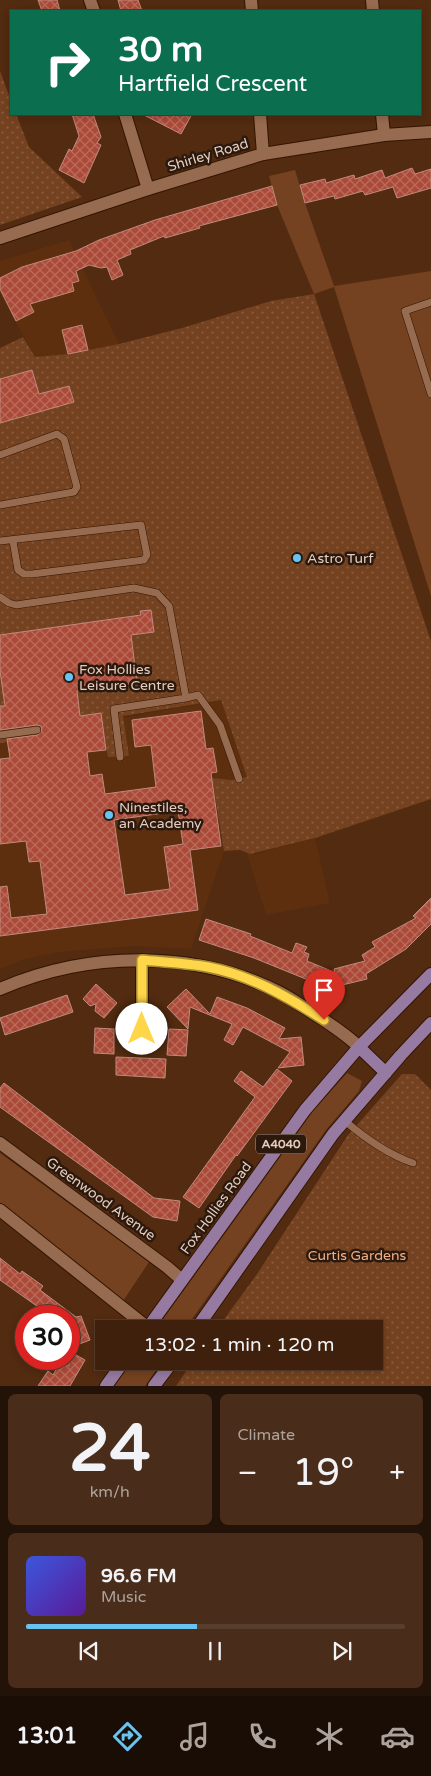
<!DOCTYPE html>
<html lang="en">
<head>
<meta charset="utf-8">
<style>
  :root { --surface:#3e200c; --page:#492d1a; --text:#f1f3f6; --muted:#ada39d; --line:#573e2d; --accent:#69c3f1 }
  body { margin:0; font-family:"Varela Round",sans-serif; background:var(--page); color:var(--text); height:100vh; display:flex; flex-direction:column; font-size:19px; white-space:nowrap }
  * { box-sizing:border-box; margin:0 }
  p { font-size:16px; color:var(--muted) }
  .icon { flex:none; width:28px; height:28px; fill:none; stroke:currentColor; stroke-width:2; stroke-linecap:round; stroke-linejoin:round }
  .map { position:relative; height:1386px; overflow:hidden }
  .sheet { display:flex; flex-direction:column; gap:8px; padding:8px; background:#221207; flex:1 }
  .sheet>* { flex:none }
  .banner { position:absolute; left:10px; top:10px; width:411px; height:105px; border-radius:0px; box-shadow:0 2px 8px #0003,0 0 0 1px var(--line); background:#0b6e4f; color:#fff; overflow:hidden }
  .speed { position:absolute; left:15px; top:1305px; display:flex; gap:10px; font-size:25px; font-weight:700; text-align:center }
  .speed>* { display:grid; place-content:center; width:65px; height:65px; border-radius:50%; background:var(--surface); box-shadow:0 2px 8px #0003,0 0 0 1px var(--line); line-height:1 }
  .speed .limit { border:8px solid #d22; background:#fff; color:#111 }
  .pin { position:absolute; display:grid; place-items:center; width:42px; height:42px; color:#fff; margin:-51px -21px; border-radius:50% 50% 50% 0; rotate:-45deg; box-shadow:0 0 5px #0007 }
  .pin .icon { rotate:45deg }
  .me { position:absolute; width:55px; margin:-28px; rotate:0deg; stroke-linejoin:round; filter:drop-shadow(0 0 4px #0008) }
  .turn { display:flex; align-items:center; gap:18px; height:105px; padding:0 25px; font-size:22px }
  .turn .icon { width:65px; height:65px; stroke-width:2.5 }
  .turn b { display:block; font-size:35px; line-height:42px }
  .big { font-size:38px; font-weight:600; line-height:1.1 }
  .sheet .tile { flex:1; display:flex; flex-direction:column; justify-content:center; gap:8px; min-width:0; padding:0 18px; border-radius:8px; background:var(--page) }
  .sheet .dial { align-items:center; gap:0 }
  .dial b { font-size:65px; line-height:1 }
  .song { display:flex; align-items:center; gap:15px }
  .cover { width:60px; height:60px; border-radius:8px; background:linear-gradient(135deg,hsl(230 70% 55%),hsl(270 70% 35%)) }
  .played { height:5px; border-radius:2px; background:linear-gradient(90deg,var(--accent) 45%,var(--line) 45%) }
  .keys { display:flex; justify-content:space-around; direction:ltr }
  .heat { display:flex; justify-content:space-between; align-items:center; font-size:28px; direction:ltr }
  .sheet .tiles { flex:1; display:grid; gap:8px; grid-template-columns:1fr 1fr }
  .tile:last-child { grid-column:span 2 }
  .trip { position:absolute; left:95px; top:1320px; width:288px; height:50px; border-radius:0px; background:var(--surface); box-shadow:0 2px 8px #0003,0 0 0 1px var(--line); font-weight:600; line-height:50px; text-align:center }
  .menu { display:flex; height:80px; justify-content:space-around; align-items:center; background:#190d05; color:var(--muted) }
  .menu .icon { width:35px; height:35px }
  .menu .active { color:var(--accent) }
  .menu b { font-size:22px; color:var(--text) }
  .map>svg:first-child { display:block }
  .built { fill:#5d2f0f }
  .green { fill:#744220 }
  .park { fill:url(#park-dots) }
  .building { fill:url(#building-cross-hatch); stroke:#c08a7e; fill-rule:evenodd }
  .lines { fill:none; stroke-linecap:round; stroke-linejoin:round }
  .service-casing { stroke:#321502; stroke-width:8 }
  .minor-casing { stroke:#321502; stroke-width:14 }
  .tertiary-casing { stroke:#321502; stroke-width:14 }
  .primary-casing { stroke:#321502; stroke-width:14 }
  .service { stroke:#976b4f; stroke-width:7 }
  .minor { stroke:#976b4f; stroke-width:12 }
  .tertiary { stroke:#976b4f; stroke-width:12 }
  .primary { stroke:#967aa2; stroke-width:12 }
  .route-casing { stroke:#a68a30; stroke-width:12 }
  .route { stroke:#ffd54a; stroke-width:9 }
  .poi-dot { fill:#69c3f1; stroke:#2b190e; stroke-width:2 }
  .labels { text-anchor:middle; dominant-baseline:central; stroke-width:5; stroke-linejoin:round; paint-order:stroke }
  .shield { fill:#2b190e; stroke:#ad9689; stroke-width:1 }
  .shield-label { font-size:12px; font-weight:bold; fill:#e5ccbe }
  .street-label { font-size:14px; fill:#e5ccbe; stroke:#2b190e }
  .poi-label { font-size:14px; fill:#e5ccbe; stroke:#2b190e; text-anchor:start }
  .park-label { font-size:14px; fill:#f1ad84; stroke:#2b190e }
</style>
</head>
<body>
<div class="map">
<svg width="431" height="1386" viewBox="0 0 431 1386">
  <defs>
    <pattern id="park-dots" width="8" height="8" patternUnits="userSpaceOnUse" patternTransform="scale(1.25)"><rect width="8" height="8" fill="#744220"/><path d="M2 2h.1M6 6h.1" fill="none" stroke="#885c3f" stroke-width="1.8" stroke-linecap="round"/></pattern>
    <pattern id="building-cross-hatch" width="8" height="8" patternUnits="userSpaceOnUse" patternTransform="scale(1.25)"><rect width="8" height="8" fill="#ab4a38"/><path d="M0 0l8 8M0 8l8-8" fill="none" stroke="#ba6b5c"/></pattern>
  </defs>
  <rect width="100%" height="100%" fill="#522b10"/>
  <path class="built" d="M69 240 119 344 68 354 35 357 0 293V261Z
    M221 700 247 777 232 780 212 778 224 851 191 949 134 946 59 952 21 960 0 969V743L103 730 106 750 120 757 129 756 123 718Z
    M315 838 330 903 266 915 247 854H255Z"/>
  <path class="green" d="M295 170 305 203 334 286 431 271V596L334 287 314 294 277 205 269 176Z
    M347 1073 362 1081 359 1091 326 1130 185 1329H156L313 1111Z
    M0 1153 149 1262 123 1301 0 1203Z
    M133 1361H162L145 1386H114Z"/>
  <path class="park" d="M0 71 11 101V114H16L29 147 82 197 0 225Z
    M314 294 431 641V799L315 838 250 854 240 850 224 851 212 778 232 780 247 777 221 700 123 716 129 756 108 757 103 730 0 743V348L23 337 35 357 68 354 119 344 182 328 271 301Z
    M402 1074H415L431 1090V1386H176L193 1361H374V1329H217L257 1274 348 1135Z"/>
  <path class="building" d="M38 0H57L60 11H42Z
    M118 0H138L142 11H121Z
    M72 114H93L101 137 97 143 101 145 84 183 59 170 69 149 72 151 79 136Z
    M142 114H192L181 134Z
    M412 168 415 174 431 169V188L397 198 393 187 365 195 363 191 335 199 334 196 305 203 300 185 325 179 326 183 354 175 355 179 382 170 385 178Z
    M272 186 277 205 199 226 200 228 165 238 164 236 130 250 131 254 117 260 123 275 112 280 107 267 101 268 89 265 76 271 79 281 72 283 74 291 30 304 34 312 16 321 0 289V278L22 267 76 251 99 240 155 220Z
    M82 325 88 350 68 354 62 330Z
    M32 370 39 394 69 386 74 402 0 423V379Z
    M151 610 154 632 131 635 137 683 77 691 80 716 101 713 106 750 87 752 90 776 102 774 105 794 156 787 151 745 135 747 132 720 201 711 206 749 213 748 217 772 211 773 221 846 190 850 198 910 0 936V887L7 886 11 918 47 914 40 861 29 862 26 841 0 844V759L10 758 7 739 38 735 42 730 41 726 37 725 0 730V706H5L0 671V635L141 615 140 611ZM178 811 183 844 164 847 170 889 125 895 114 820Z
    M431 898V924L406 949 366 974 367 979 338 986 334 969 365 961 362 955 375 947 372 942 416 918 413 916Z
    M206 919 251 934 250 936 292 953 296 943 307 947 304 952 309 954 307 961 329 970 323 986 254 958 199 940Z
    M96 984 117 1003 104 1018 95 1011 96 1004 90 1006 83 999Z
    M186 989 210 1014 217 997 247 1008 285 1028 279 1039 301 1037 304 1065 278 1068 290 1052 243 1027 233 1045 224 1040 232 1024 190 1007 188 1029 167 1007Z
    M67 995 73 1012 5 1035 0 1018Z
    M95 1028 114 1029V1054L94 1053Z
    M169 1029 188 1030 186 1056 167 1055Z
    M116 1057 166 1059 165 1078 116 1075Z
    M277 1069 292 1081 237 1156 236 1155 199 1208 183 1197 255 1097 234 1081 241 1071 263 1087Z
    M4 1083 154 1198 180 1201 177 1221 153 1217 0 1107V1088Z
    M0 1258 20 1274 22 1271 43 1286 40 1290 76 1317 81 1316 90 1340 69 1348V1316H51L0 1280Z
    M69 1351 85 1360 70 1386H38L48 1371 53 1375 61 1361 69 1366Z"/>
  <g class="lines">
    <defs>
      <path id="service" d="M431 302 405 311 431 394
        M0 455 57 434 64 439 77 487 74 492 0 505
        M0 541 141 525 147 555 144 560 32 574H24L18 570 13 541
        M0 597 9 603 16 605 134 588 157 593 169 606 186 698 114 709 120 757
        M186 698 198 695 220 725 239 779
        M0 735 37 730
        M345 1121C366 1139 387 1154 413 1163"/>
      <path id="minor" d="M90 0 94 11
        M251 0 252 11
        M372 0 373 11
        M125 114 148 189
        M260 114 263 154
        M382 114 384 135
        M142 960V1029
        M0 989C88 951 194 949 281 993 291 998 300 1005 310 1011 327 1022 345 1033 359 1047
        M0 1143 167 1267 182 1280
        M0 1210 148 1328"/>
      <path id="tertiary" d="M0 238 148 189 263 154 384 135 431 132"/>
      <path id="primary" d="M359 1047 386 1073
        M147 1329 305 1110 359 1047 431 974
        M196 1329 333 1134 401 1055 431 1023
        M106 1386 124 1361
        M154 1386 173 1361"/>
    </defs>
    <use href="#service" class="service-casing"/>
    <use href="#minor" class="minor-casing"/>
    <use href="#tertiary" class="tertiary-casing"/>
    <use href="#primary" class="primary-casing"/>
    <use href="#service" class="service"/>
    <use href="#minor" class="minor"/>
    <use href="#tertiary" class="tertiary"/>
    <use href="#primary" class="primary"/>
  </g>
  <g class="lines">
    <defs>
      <path id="route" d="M142 1029V960C163 962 186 963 208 967 250 975 288 997 324 1020"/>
    </defs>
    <use href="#route" class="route-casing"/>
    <use href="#route" class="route"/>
  </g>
  <g class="poi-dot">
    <circle cx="297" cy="558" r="5"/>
    <circle cx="69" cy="677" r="5"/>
    <circle cx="109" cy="815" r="5"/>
  </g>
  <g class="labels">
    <rect class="shield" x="256" y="1134.5" width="50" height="19" rx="4"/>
    <g class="shield-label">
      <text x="281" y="1144">A4040</text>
    </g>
    <g class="street-label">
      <text transform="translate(208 155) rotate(-17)">Shirley Road</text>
      <text transform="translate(101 1199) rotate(36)">Greenwood Avenue</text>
      <text transform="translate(216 1208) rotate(-54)">Fox Hollies Road</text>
    </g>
    <g class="poi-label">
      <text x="307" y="558">Astro Turf</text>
      <text x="79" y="669">Fox Hollies<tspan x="79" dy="16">Leisure Centre</tspan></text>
      <text x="119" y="807">Ninestiles,<tspan x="119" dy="16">an Academy</tspan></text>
    </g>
    <g class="park-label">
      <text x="357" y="1255">Curtis Gardens</text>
    </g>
  </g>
</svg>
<div class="speed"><div class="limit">30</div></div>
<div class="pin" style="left:324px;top:1020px;background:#d93025"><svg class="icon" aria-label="arrive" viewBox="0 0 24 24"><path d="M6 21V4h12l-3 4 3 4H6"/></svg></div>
<svg class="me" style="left:142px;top:1029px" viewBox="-20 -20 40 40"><circle r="19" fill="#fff"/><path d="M0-13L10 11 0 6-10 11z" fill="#ffd54a"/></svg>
<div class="trip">13:02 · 1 min · 120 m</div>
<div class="banner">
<div class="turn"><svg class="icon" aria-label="right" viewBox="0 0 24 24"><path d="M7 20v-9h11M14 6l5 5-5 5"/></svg><div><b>30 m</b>Hartfield Crescent</div></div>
</div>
</div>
<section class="sheet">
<div class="tiles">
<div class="tile dial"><b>24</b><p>km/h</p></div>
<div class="tile"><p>Climate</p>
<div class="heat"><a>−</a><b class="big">19°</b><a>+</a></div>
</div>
<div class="tile">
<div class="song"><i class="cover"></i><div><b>96.6 FM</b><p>Music</p></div></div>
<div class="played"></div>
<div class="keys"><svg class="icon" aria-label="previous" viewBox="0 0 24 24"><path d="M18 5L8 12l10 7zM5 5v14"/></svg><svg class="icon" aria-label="pause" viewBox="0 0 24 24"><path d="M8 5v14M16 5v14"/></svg><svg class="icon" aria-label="next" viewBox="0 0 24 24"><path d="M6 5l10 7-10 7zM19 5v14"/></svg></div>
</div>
</div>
</section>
<nav class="menu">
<b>13:01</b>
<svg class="icon active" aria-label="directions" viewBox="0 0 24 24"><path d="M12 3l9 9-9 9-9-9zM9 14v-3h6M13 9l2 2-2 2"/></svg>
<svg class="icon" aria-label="music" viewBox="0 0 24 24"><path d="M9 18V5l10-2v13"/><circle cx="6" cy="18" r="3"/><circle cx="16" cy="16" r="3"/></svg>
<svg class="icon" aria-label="phone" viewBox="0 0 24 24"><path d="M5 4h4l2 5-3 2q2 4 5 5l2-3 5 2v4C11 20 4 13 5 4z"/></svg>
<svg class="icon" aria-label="climate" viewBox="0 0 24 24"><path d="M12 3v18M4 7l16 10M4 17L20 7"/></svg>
<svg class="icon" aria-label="car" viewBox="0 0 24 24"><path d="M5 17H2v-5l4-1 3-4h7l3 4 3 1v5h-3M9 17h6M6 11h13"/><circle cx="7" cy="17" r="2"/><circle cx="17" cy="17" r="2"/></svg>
</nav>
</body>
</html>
